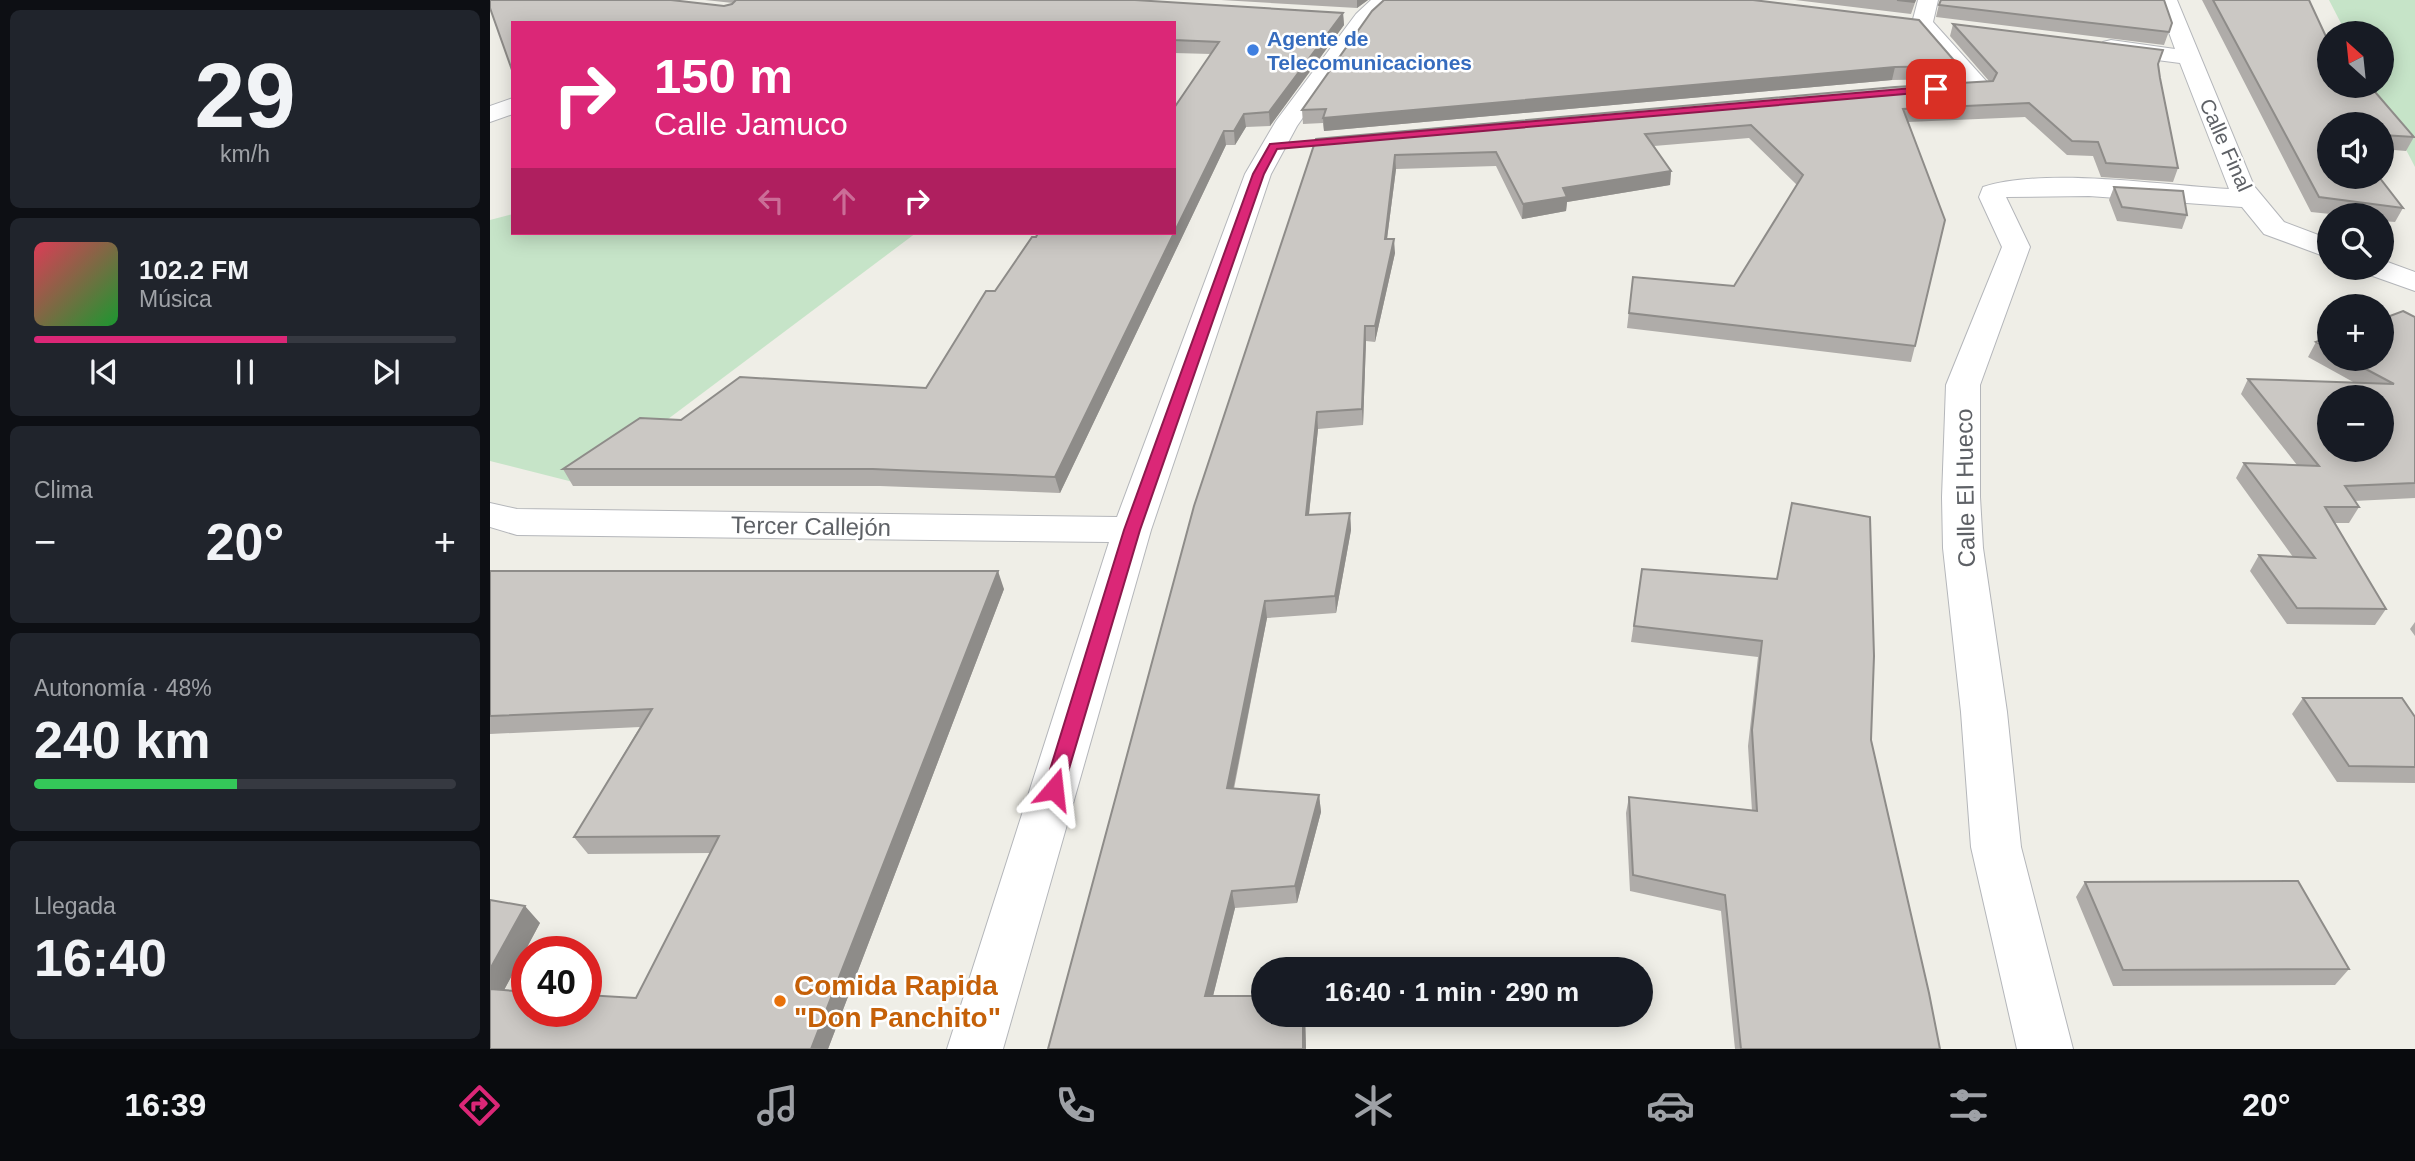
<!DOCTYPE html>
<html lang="es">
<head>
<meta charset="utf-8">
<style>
  :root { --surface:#171b24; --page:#20242c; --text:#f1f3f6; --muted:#9ea1a6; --line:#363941; --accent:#db2777 }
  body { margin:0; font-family:Helvetica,sans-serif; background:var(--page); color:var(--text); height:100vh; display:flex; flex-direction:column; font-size:26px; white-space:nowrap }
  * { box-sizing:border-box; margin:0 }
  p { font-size:23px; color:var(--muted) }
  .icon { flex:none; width:38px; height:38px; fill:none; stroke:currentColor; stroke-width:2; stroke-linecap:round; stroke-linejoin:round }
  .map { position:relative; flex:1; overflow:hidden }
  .panel { display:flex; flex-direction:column; gap:10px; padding:10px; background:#0d0f14; width:490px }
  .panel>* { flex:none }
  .top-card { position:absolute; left:21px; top:21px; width:665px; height:214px; border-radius:0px; box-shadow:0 4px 18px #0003; background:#db2777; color:#fff; overflow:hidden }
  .needle { width:46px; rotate:333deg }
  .buttons { position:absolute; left:1827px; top:21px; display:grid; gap:14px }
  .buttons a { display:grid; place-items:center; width:77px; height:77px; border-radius:50%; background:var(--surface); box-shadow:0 4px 18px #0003; font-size:35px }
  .speed { position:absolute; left:21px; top:936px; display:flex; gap:14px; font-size:35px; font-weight:700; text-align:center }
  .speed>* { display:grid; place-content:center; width:91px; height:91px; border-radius:50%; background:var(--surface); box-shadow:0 4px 18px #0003; line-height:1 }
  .speed .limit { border:10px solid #d22; background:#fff; color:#111 }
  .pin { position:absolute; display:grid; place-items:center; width:60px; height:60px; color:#fff; margin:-30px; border-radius:14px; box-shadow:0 4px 10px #0006 }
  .me { position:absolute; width:77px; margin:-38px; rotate:17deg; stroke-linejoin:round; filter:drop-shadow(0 0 5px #0008) }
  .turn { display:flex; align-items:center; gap:24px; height:147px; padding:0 28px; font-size:32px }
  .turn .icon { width:91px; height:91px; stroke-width:2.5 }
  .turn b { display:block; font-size:49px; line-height:60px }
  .lanes { display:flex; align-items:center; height:66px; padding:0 28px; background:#0003; justify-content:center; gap:35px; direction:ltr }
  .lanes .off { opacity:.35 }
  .big { font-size:52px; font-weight:600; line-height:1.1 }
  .panel .card { flex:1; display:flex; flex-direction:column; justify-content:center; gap:10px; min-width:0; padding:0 24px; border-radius:10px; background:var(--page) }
  .panel .dial { align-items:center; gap:0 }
  .dial b { font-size:91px; line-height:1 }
  .song { display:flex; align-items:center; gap:21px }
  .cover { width:84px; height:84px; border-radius:10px; background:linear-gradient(135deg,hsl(350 70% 55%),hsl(130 70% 35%)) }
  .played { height:7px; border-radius:4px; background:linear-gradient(90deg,var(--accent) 60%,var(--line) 60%) }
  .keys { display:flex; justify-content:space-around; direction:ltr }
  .heat { display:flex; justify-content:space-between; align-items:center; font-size:38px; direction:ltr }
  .charge { height:10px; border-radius:5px; background:linear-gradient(90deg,#34c759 48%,var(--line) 0) }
  .trip { position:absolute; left:761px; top:957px; width:402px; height:70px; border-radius:35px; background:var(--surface); box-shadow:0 4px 18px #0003; font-weight:600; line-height:70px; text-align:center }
  .menu { display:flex; height:112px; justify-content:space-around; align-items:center; background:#090b0e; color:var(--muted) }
  .menu .icon { width:49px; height:49px }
  .menu .on { color:var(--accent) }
  .menu b { font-size:32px; color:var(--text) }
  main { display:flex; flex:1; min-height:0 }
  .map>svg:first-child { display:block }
  .green { fill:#c6e4c8 }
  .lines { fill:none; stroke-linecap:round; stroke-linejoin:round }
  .minor-casing { stroke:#b4b6ba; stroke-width:2 }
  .minor { fill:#fff; fill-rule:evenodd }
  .wall { fill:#afaca9 }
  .shaded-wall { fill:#8e8c89 }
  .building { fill:#cbc8c4; stroke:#8e8c89; stroke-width:2; fill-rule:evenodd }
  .route { fill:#db2777; stroke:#8e194d; stroke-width:2 }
  .shop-dot { fill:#3f7fe0; stroke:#fff; stroke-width:2.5 }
  .food-dot { fill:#e8710a; stroke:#fff; stroke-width:2.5 }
  .labels { text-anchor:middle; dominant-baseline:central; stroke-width:5; stroke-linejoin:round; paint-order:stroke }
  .far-shop-label { font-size:21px; font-weight:bold; fill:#366cbe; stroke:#fff; text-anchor:start }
  .far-street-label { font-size:21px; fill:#5e6166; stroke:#fff }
  .street-label { font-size:24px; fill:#5e6166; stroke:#fff }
  .near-food-label { font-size:28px; font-weight:bold; fill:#c56008; stroke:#fff; text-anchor:start }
</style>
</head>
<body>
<main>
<section class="panel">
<div class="card dial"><b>29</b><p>km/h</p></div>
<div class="card">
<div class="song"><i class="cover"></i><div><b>102.2 FM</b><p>Música</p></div></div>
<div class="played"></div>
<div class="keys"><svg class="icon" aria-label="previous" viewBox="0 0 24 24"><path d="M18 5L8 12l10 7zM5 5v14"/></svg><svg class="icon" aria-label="pause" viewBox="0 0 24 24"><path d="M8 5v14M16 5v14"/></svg><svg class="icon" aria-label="next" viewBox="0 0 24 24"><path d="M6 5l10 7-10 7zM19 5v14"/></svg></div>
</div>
<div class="card"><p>Clima</p>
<div class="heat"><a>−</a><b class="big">20°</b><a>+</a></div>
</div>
<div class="card"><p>Autonomía · 48%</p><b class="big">240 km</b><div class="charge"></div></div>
<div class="card"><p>Llegada</p><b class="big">16:40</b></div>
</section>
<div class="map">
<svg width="1925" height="1049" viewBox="0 0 1925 1049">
  <rect width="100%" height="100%" fill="#efeee7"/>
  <path class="green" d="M1839 0H1925V167L1883 86H1892V33H1856Z
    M23 214V233H426L158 434 87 483 0 461V220Z"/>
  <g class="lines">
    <defs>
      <path id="minor" d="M881 0H903L880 22 807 126 781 174 661 530 513 1049H457L619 542 27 535 0 527V503L27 509 627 517 755 174 786 121 866 14Z
        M1428 0H1448L1443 22 1497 82 1501 87 1497 92 1445 96 1437 94 1433 89 1437 84 1471 81 1422 23Z
        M1667 0H1687L1764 186 1794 222 1839 239V258L1774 234 1752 207 1599 196 1516 197 1540 247 1490 385V497L1493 548 1517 712 1531 847 1583 1049H1527L1481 847 1471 712 1453 548 1452 497 1456 385 1512 247 1489 197 1493 187C1554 167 1671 185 1739 189L1690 63 1621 54 1613 52 1610 47 1613 42 1621 40 1685 49Z
        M23 98V114L0 122V106Z
        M1892 260 1925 272V291L1877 274 1872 268H1892Z"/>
    </defs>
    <use href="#minor" class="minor-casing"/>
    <use href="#minor" class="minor"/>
  </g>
  <path class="wall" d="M215 0H645L853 13 854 25 780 126 756 127 745 145H736L570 493 390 486H83L73 469 191 420 436 388 505 291 684 233 721 54 684 53V23L0 8 234 6 243 3Z
    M731 0H878L867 8Z
    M894 0 1469 66 1465 79 1402 80 834 131 833 123 813 124 812 110Z
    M1305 0H1426L1421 14Z
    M1450 0 1682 23 1674 45 1446 17Z
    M1712 0H1819L1839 86 1924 137 1916 151 1892 149V124H1839L1913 208 1905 222 1892 221V215H1850L1821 212Z
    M1463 24 1668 64 1670 78 1688 168 1683 182 1611 177 1603 156 1577 155 1535 117 1418 122 1425 346 1421 362 1137 328 1143 277 1244 286 1307 185 1259 138 1164 146 1181 171 1180 185 1077 202 1076 211 1032 219 1006 166 906 169 897 239 905 253 885 342 876 341 873 425 828 429 819 515 860 513 861 530 846 613 777 618 744 789 829 795 831 812 807 903 745 908 723 996 774 1015H815L816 1049H558L826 139 1499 81 1460 36Z
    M1624 187 1697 215 1692 229 1627 221 1619 200Z
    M1925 317V498L1864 501 1869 507 1859 523H1845L1896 609 1885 625 1797 624 1760 571 1769 555 1803 557 1746 478 1754 463 1807 465 1751 394 1758 379 1865 383 1818 357 1826 342 1839 337V359H1892Z
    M1152 569 1287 579 1381 740 1450 1049H1245L1231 911 1140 891 1136 813 1139 797 1262 811 1258 746 1268 657 1141 642Z
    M0 571 514 589 338 1049H0V900L50 923 14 990 146 998 220 853 98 854 84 837 150 727 0 734Z
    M1925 622V636L1920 629Z
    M1813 698 1925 717V783L1847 782 1802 714Z
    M1595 882 1859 969 1845 985 1623 986 1586 897Z"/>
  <path class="shaded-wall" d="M867 0H878L867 8Z
    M853 13 854 25 780 126 779 112Z
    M1405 67 1402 80 834 131 833 118Z
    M754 114 756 127 745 145 744 131Z
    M734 131 736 145 570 493 565 477Z
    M905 155 906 169 895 254V239Z
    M1181 171 1180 185 1077 202 1076 211 1032 219 1033 204 1073 188Z
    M904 239 905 253 885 342V326Z
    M875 326 876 341 873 425 872 409Z
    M827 412 828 429 817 532 816 515Z
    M860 513 861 530 846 613 845 596Z
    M508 571 514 589 338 1049H321Z
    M775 601 777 618 740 805 737 788Z
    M829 795 831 812 807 903 805 886Z
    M742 891 745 908 719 1012 715 996Z
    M35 906 50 923 6 1005 0 1000V969Z
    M813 1015H815L816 1049H813Z"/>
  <path class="building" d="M0 0H181L234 6 242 4 246 0H645L853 13 779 112 754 114 744 131H734L684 233V108L729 42 684 40V23H23V73L0 8Z
    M894 0H1263L1429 20 1469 66 1405 67 833 118 836 109 812 110 882 11Z
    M1407 0H1425L1424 2Z
    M1451 0H1674L1682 23 1679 32 1449 5Z
    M1723 0H1819L1839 43V86H1880L1924 137 1892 135V124H1839V177H1889L1913 208 1829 197Z
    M1463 24 1673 50 1668 64 1670 78 1688 168 1616 163 1608 142 1582 141 1539 103 1413 109 1455 220 1425 346 1139 313 1143 277 1244 286 1313 175 1261 125 1155 134 1181 171 1073 188 1077 197 1033 204 1006 152 905 155 895 239H904L885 326H875L872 409 827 412 816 515 860 513 845 596 775 601 737 788 829 795 805 886 742 891 715 996H774V1015H813V1049H558L704 506 826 139 1405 87 1503 81 1507 73Z
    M1624 187 1693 191 1697 215 1632 207Z
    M548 233H684L565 477 383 469H73L150 418 191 420 250 377 436 388 496 291H505L542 237H546Z
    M1913 311 1925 317V483L1855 486 1869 507H1835L1896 609 1807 608 1769 555 1825 558 1754 463 1829 466 1758 379 1904 384 1857 359H1892V319ZM1839 397H1892V450H1839Z
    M1839 337V349L1826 342Z
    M1302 503 1380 517 1384 656 1381 740 1439 993 1450 1049H1251L1235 895 1143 875 1139 797 1267 811 1262 730 1272 641 1144 626 1152 569 1287 579Z
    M0 571H508L321 1049H0V989L37 992V1012H96V995L146 998 229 836 84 837 162 709 0 716Z
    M1813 698H1912L1925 717V767L1859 766Z
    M1808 881 1859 969 1633 970 1595 882Z
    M0 900 35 906 0 969Z"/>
  <path class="route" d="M1446 86 1450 89 1449 91 787 149 774 174 650 530 573 789 570 795 564 797 557 795 554 789 634 530 763 174 780 144Z"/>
  <circle class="shop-dot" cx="763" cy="50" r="7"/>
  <circle class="food-dot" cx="290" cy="1001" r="7"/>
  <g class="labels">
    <g class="far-shop-label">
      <text x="777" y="38">Agente de<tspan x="777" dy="24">Telecomunicaciones</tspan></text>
    </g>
    <g class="far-street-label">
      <text transform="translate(1736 145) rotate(66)">Calle Final</text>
    </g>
    <g class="street-label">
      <text transform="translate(1475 488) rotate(-91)">Calle El Hueco</text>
      <text transform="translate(321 526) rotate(1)">Tercer Callejón</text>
    </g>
    <g class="near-food-label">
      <text x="304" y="985">Comida Rapida<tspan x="304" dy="32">"Don Panchito"</tspan></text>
    </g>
  </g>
</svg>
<div class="buttons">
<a><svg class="needle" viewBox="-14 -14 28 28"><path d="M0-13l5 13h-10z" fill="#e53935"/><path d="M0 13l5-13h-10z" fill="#9ea1a6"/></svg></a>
<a><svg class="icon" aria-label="sound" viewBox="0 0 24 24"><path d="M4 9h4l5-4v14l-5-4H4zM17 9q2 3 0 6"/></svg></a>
<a><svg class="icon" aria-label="search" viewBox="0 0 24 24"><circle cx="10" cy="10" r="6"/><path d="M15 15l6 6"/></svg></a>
<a>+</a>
<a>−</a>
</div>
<div class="speed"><div class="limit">40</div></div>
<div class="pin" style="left:1446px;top:89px;background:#d93025"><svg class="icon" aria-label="arrive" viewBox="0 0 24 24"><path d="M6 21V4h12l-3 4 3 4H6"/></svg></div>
<svg class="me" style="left:564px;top:789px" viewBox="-20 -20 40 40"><path d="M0-17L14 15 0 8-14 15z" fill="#db2777" stroke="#fff" stroke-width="4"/></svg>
<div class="trip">16:40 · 1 min · 290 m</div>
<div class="top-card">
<div class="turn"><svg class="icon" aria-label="right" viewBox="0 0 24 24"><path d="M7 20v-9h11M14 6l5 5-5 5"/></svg><div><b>150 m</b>Calle Jamuco</div></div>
<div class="lanes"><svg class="icon off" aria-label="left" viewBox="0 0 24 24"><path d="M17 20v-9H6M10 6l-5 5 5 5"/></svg><svg class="icon off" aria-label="ahead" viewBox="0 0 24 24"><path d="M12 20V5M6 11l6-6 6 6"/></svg><svg class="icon" aria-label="right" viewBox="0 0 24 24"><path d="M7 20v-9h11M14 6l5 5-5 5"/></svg></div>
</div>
</div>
</main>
<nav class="menu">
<b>16:39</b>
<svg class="icon on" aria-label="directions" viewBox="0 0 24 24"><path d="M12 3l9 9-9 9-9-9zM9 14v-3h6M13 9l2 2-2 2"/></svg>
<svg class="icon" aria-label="music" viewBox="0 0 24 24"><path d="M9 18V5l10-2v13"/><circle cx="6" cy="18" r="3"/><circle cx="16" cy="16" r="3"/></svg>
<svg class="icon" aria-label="phone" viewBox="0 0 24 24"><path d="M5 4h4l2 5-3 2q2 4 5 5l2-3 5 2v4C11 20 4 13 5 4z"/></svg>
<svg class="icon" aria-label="climate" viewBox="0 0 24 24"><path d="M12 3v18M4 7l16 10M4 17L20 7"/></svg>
<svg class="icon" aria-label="car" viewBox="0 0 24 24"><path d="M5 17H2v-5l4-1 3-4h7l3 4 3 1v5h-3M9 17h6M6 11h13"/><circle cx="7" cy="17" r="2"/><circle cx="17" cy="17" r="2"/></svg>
<svg class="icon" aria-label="filters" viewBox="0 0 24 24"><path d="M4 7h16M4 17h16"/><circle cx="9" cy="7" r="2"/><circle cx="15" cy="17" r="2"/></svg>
<b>20°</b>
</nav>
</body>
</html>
